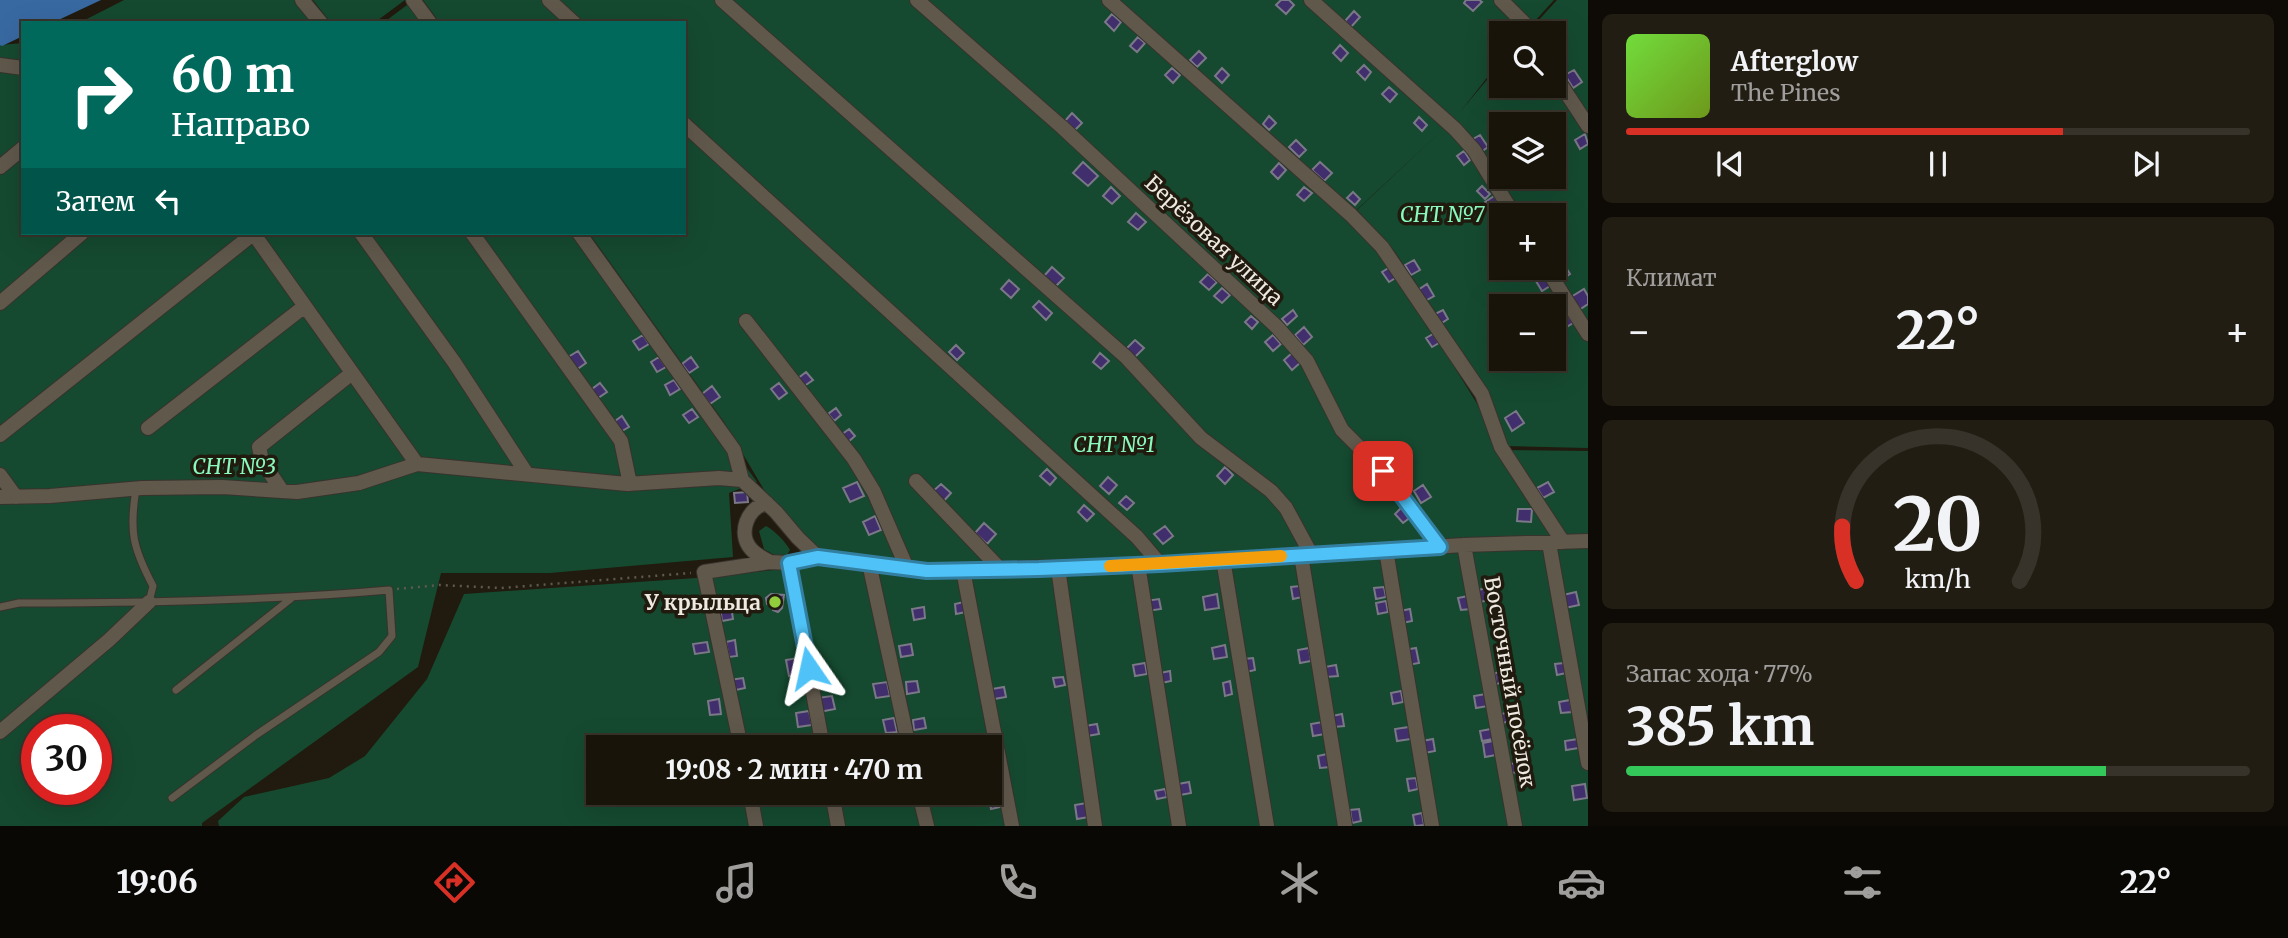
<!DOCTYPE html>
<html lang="ru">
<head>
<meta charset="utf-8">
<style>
  :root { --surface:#19140a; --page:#221d13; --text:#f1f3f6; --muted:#9f9e9c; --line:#37332b; --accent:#d93025 }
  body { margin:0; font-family:Merriweather,serif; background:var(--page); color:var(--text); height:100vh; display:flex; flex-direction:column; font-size:26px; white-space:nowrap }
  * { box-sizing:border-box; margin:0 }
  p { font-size:23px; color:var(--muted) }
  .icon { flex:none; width:38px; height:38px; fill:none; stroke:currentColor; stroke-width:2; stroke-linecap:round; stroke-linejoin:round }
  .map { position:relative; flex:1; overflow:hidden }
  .side { display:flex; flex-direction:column; gap:14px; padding:14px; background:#0e0b06; width:700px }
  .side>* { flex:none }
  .hud { position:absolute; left:21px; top:21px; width:665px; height:214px; border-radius:0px; box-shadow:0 7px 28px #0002,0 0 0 2px var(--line); background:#00695c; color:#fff; overflow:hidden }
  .buttons { position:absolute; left:1489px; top:21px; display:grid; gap:14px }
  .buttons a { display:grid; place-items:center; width:77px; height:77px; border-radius:0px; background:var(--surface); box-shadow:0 7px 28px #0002,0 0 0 2px var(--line); font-size:35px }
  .speed { position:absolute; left:21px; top:714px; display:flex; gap:14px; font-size:35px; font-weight:700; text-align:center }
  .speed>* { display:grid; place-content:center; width:91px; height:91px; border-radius:50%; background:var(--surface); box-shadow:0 7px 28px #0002,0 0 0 2px var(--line); line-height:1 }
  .speed .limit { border:10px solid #d22; background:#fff; color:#111 }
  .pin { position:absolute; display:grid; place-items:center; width:60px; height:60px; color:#fff; margin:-30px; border-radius:14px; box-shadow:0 4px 10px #0006 }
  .me { position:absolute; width:77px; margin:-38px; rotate:349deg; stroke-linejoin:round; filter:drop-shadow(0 0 5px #0008) }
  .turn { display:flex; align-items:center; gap:24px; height:147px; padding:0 35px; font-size:32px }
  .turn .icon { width:91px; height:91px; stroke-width:2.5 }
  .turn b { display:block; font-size:49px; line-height:60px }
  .then { display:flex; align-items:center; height:66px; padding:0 35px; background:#0003; gap:14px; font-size:26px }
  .big { font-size:52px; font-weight:700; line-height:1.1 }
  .side .card { flex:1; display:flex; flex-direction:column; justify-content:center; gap:10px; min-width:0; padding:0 24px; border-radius:10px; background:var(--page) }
  .side .dial { align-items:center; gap:0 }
  .dial svg { height:182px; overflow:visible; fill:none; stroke:var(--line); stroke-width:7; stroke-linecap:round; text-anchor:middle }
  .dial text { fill:var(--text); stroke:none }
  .song { display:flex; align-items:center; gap:21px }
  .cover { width:84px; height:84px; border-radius:10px; background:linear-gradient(135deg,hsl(100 70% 55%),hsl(80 70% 35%)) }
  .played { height:7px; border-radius:4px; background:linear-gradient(90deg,var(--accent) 70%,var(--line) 70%) }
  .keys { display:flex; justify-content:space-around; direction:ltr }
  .heat { display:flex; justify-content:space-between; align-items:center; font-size:38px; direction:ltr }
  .charge { height:10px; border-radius:5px; background:linear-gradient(90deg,#34c759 77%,var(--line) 0) }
  .trip { position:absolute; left:586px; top:735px; width:416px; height:70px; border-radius:0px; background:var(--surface); box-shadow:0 7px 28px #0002,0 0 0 2px var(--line); font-weight:700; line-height:70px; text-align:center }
  .menu { display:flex; height:112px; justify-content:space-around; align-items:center; background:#0a0804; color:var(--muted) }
  .menu .icon { width:49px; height:49px }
  .menu .selected { color:var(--accent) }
  .menu b { font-size:32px; color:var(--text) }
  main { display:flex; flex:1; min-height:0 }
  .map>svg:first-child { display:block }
  .green { fill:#154a30; fill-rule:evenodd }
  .water { fill:#3869a1 }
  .building { fill:#412e6d; stroke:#7b7887; stroke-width:2 }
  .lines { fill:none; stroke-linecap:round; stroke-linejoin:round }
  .service-casing { stroke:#38332d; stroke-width:9 }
  .minor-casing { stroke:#38332d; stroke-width:16 }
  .path { stroke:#5f594e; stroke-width:2.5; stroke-dasharray:2 5; stroke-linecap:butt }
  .service { stroke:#60584b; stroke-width:7 }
  .minor { stroke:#60584b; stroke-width:14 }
  .route-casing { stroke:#337fa1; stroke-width:18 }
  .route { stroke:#4fc3f7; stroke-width:12 }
  .slow { stroke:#f59e0b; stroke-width:12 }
  .poi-dot { fill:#92cd3e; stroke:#211a0e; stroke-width:2.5 }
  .labels { text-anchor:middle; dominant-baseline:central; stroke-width:7; stroke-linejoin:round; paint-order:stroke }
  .park-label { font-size:21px; font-style:italic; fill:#89f9bc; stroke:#211a0e }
  .street-label { font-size:21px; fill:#eee9e1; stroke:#211a0e }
  .poi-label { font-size:21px; font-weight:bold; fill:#eee9e1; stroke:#211a0e; text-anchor:end }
</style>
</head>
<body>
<main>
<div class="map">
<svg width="1588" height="826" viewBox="0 0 1588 826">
  <rect width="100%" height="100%" fill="#211a0e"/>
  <path class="green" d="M124 0H301L321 23H79Z
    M313 0H405L374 23H331Z
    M423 0H1554L1524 33H1502L1501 60 1460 112 1501 63 1502 86H1554V33H1527L1557 0H1588V448L1505 446 1488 390 1395 252 1357 210 1450 123 1350 216 1381 248 1476 402 1500 450 1588 451V826H219L218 821 244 797 329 778 365 756 427 679 464 594 710 577 809 566 724 422 589 233H684V23H440ZM1502 124H1554V177H1502ZM1502 215H1554V268H1502ZM1502 306H1554V359H1502ZM598 747H990V793H598Z
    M411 2 426 23H383Z
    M23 43V233H577L757 482 729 493 733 557 550 573H441L418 667 202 823V826H0V45ZM37 730H96V789H37Z
    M766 526C775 531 785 541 790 550L787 555 776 556 764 549 759 531Z"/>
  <path class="water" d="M0 0H101L52 23H23V36L2 46 0 45Z"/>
  <path class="building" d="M1281 0H1289L1294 5 1286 14 1276 5Z
    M1466 0H1479L1482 2 1473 11 1464 3Z
    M1354 11 1360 17 1351 27 1345 21Z
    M1112 14 1121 22 1114 31 1105 22Z
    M1138 37 1145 43 1137 52 1130 46Z
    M1340 45 1348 53 1341 61 1333 53Z
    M1199 51 1206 58 1197 67 1190 60Z
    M1364 65 1371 72 1365 80 1357 72Z
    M1172 68 1180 75 1173 83 1165 75Z
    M1222 68 1229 75 1222 83 1215 76Z
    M1574 70 1582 82 1573 88 1565 75Z
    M1389 87 1397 94 1390 102 1382 94Z
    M1072 113 1082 123 1075 130 1065 121Z
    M1269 116 1276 123 1269 130 1263 124Z
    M1419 117 1427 125 1422 131 1414 123Z
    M1585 134 1588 144 1580 149 1575 140Z
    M1480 135 1488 147 1481 152 1473 139Z
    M1296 140 1306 150 1299 157 1289 147Z
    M1464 151 1470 160 1464 165 1457 156Z
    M1083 162 1098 176 1088 186 1073 173Z
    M1320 162 1332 173 1324 181 1312 170Z
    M1499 162 1502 167V176L1496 179 1489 168Z
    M1279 163 1286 170 1278 179 1271 172Z
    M1482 186 1490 194 1485 199 1477 191Z
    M1111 187 1120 196 1112 204 1103 196Z
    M1304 187 1312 193 1304 201 1297 195Z
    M1353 192 1360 199 1355 205 1347 198Z
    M1494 196 1501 206 1491 212 1485 202Z
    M1182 208 1191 215 1183 223 1175 216Z
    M1136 213 1146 222 1138 230 1128 222Z
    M1215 240 1223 247 1217 255 1209 247Z
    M1414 260 1420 270 1411 275 1405 265Z
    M1565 266 1570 274 1561 280 1556 272Z
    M1052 267 1064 278 1055 287 1044 276Z
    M1390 267 1397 277 1389 282 1382 272Z
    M1252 270 1261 279 1253 287 1244 279Z
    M1208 274 1217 282 1209 290 1200 282Z
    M1545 276 1550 286 1542 291 1536 281Z
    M1009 280 1019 289 1011 298 1001 289Z
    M1427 284 1434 296 1425 301 1418 290Z
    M1222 288 1230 295 1222 303 1214 296Z
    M1584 289 1588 296V304L1579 310 1571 297Z
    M1552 293 1558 303 1549 306 1543 298Z
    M1039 301 1052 313 1046 320 1033 307Z
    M1293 310 1297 316 1287 325 1282 319Z
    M1443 310 1448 319 1440 324 1435 314Z
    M1566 313 1573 323 1562 330 1555 320Z
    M1251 316 1258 322 1252 329 1245 322Z
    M1304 327 1312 337 1303 345 1295 335Z
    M1433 334 1439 343 1432 347 1426 338Z
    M643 335 649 344 639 350 633 341Z
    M1273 335 1281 344 1273 351 1265 342Z
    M1135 340 1144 348 1134 358 1125 350Z
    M956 345 964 353 957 360 949 352Z
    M578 351 586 363 576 370 568 357Z
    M1100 353 1109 361 1101 369 1093 362Z
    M1292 353 1300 363 1292 370 1284 360Z
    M659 357 666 367 657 372 651 362Z
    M691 357 698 367 689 373 682 364Z
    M806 372 813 380 803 387 797 379Z
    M674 380 680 389 670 395 665 385Z
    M600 383 607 392 598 398 592 389Z
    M779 383 787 393 779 399 771 389Z
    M712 386 720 397 710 404 702 394Z
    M836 408 841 415 834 421 828 414Z
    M692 409 698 417 689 423 683 415Z
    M1516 411 1524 423 1512 431 1505 418Z
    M622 416 629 427 622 431 615 421Z
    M849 429 855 436 847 443 841 435Z
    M1225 467 1233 475 1225 484 1217 476Z
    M1047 469 1056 478 1050 485 1040 476Z
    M1108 477 1117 485 1109 494 1100 486Z
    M857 482 864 496 850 502 843 488Z
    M1548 482 1554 492 1543 498 1537 488Z
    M941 484 951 493 942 503 931 493Z
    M1423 485 1431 497 1421 503 1414 491Z
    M747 492 748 502 735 503 734 493Z
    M1126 496 1134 503 1127 510 1119 503Z
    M1084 505 1094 514 1087 521 1078 512Z
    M1403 506 1412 516 1403 523 1395 514Z
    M1518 509H1532L1531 522 1517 521Z
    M875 516 881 530 869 535 863 522Z
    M984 523 996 534 987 544 975 533Z
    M1165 526 1173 536 1163 544 1154 534Z
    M1300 586 1302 597 1293 599 1291 587Z
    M1384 587 1386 597 1376 599 1374 588Z
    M1489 588 1491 600 1479 602 1477 590Z
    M1576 592 1579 605 1565 608 1563 595Z
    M771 594 784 595 782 608 778 612 773 610 772 605 767 604 766 598Z
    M1217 594 1219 608 1205 610 1203 597Z
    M1468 596 1470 609 1461 610 1458 598Z
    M1159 599 1161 609 1147 611 1145 601Z
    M1386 601 1388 612 1378 614 1376 603Z
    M964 602 966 612 956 614 955 604Z
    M731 606 733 619 722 621 720 608Z
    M924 607 925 618 914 620 912 609Z
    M1410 609 1412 621 1402 623 1400 611Z
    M735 640 737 656 729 657 726 642Z
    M707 642 709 652 695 654 693 644Z
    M911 644 913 655 901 657 899 646Z
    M1225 645 1227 657 1214 659 1212 648Z
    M1309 648 1311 661 1300 663 1298 650Z
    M1416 648 1419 663 1407 665 1404 650Z
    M798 658 801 674 789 676 786 660Z
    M1253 658 1255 670 1246 672 1244 659Z
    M1145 663 1147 674 1135 676 1133 665Z
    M1564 663 1566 673 1557 675 1555 664Z
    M1336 665 1338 676 1326 677 1325 667Z
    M1170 671 1171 681 1161 683 1160 673Z
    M1509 671 1510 681 1496 684 1495 673Z
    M1063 677 1065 685 1055 687 1053 678Z
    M743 678 745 688 731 691 729 680Z
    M917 681 919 692 907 694 906 682Z
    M1230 681 1232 694 1225 696 1223 683Z
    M887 682 890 696 876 698 873 684Z
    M1004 687 1006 697 994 699 992 689Z
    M1401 691 1403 702 1393 704 1391 693Z
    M1486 694 1488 706 1476 708 1474 696Z
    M832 696 835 709 819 712 817 698Z
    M719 699 721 714 710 715 708 701Z
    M1570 700 1572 712 1561 713 1559 702Z
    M809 711 812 725 798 727 796 713Z
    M1514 712 1515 720 1502 723 1500 714Z
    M1342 714 1344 726 1334 727 1332 716Z
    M894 718 897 732 886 733 883 720Z
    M924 718 926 728 914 730 913 720Z
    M1323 722 1325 734 1313 736 1311 724Z
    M1097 724 1099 734 1087 736 1085 726Z
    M1409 727 1411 739 1397 741 1395 729Z
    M1491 729 1493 739 1482 741 1480 731Z
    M1433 739 1435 751 1424 753 1422 741Z
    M1578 739 1579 748 1566 750 1565 741Z
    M1493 741 1496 755 1485 757 1483 743Z
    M1327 754 1330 767 1320 768 1318 756Z
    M1523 762 1525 771 1511 773 1510 764Z
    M1416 778 1418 789 1409 791 1407 779Z
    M1189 782 1191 793 1180 795 1178 784Z
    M1585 784 1587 798 1574 800 1572 786Z
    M1165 789 1167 797 1157 799 1155 791Z
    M927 793H939L940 799 929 801Z
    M998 796 1000 807 991 809 989 797Z
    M1087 803 1089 817 1077 819 1075 805Z
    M1359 809 1361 821 1352 823 1350 810Z
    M1422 813 1424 825 1415 826 1413 815Z"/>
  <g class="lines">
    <defs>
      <path id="service" d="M136 489C129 532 133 548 153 586L149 602
        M0 607 19 603C142 603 266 601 389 590L392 636 379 652 256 735 172 798
        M176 690 293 597"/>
      <path id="minor" d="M302 0 321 23
        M413 0 430 23
        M549 0 574 23
        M722 0 1126 357 1201 438 1271 491 1286 508 1311 554
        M917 0 1062 127 1277 327 1307 361 1342 430 1383 471 1440 547
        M1109 0 1351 215 1382 247 1482 394 1501 447 1563 542
        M1311 0 1455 129 1474 150 1514 215
        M1501 0 1534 33
        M0 65 23 68
        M1554 74 1588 126
        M684 124 1137 537 1160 564
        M0 167 23 148
        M253 233 417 464
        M361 233 454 362 527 474
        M472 233 621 441 630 484
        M579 233 734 450 742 480
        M1546 268 1588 334
        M0 303 82 233
        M746 321 854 459 874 492 907 568
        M148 428 305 306
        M0 435 253 234
        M0 475 16 497
        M916 481 1001 570
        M282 491 262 461 259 447 352 373
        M0 497 50 496 142 488 222 487 297 492 359 483 417 464 627 484 719 478 742 480 776 512 798 538 818 557 927 571 1160 564 1464 545 1588 541
        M767 503C748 507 737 533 751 549 756 555 763 558 770 562
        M1549 543 1588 763
        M1464 545 1515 826
        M1386 550 1432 826
        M1301 555 1345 826
        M818 557 789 563 823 747
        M1223 559 1267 826
        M869 563 909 747
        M1138 564 1179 826
        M1058 568 1095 826
        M963 570 1012 826
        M0 732 109 640 149 602
        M741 747 704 572 770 562 789 563
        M750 793 756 826
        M832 793 838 826
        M919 793 927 826"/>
    </defs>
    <use href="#service" class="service-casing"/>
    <use href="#minor" class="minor-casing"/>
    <path class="path" d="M397 589 440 585 501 588 691 573"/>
    <use href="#service" class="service"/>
    <use href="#minor" class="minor"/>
  </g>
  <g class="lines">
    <defs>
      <path id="route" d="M809 668 789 563 818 557 927 571 1039 569 1160 564 1440 547 1383 471"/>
    </defs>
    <use href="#route" class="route-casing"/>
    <use href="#route" class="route"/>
    <path class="slow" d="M1110 566 1281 556"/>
  </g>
  <circle class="poi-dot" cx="775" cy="602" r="7"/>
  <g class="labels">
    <g class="park-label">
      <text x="1442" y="214">СНТ №7</text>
      <text x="1114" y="444">СНТ №1</text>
      <text x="234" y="466">СНТ №3</text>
    </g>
    <g class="street-label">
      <text transform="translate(1214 240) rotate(43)">Берёзовая улица</text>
      <text transform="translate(1510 682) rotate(80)">Восточный посёлок</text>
    </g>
    <g class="poi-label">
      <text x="761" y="602">У крыльца</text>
    </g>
  </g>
</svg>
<div class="buttons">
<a><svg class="icon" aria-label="search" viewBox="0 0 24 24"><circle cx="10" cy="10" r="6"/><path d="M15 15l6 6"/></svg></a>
<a><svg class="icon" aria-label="layers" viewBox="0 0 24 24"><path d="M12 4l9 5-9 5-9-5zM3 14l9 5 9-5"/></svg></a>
<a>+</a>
<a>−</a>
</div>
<div class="speed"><div class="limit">30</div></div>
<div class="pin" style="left:1383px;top:471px;background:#d93025"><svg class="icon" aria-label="arrive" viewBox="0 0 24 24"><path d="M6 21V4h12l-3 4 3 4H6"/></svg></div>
<svg class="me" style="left:809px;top:668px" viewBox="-20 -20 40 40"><path d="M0-17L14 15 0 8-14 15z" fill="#4fc3f7" stroke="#fff" stroke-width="4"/></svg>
<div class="trip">19:08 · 2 мин · 470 m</div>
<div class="hud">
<div class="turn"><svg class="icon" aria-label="right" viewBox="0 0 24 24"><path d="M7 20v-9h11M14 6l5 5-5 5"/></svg><div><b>60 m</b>Направо</div></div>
<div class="then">Затем<svg class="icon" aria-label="left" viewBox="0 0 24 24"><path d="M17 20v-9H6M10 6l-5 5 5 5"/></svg></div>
</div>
</div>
<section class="side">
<div class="card">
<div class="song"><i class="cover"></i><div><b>Afterglow</b><p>The Pines</p></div></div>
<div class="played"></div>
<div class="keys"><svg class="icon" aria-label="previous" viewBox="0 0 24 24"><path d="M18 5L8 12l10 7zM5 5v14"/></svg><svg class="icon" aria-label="pause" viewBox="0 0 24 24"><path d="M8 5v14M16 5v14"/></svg><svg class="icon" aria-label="next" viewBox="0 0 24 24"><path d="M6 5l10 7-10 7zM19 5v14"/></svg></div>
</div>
<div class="card"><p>Климат</p>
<div class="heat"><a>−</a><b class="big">22°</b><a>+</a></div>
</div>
<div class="card dial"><svg viewBox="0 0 100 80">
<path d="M14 69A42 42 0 1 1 86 69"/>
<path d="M14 69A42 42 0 0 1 8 45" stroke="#d93025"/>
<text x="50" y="56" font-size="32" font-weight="700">20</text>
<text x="50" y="72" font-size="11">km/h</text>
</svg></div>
<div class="card"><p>Запас хода · 77%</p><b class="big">385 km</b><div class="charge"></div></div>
</section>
</main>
<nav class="menu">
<b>19:06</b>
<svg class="icon selected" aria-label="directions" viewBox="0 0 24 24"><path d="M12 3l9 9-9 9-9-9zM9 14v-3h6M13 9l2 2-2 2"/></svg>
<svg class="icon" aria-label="music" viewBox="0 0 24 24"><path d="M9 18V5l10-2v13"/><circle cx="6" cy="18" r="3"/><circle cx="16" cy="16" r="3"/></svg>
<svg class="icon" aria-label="phone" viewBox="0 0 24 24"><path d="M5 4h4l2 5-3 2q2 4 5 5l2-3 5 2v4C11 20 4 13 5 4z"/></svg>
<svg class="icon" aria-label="climate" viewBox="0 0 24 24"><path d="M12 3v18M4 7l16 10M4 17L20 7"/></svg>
<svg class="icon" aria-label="car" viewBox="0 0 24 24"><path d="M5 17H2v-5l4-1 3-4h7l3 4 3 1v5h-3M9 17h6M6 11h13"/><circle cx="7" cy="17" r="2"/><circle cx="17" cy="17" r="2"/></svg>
<svg class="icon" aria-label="filters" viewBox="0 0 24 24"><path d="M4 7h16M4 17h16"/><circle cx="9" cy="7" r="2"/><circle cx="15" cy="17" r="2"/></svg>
<b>22°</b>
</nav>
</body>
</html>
